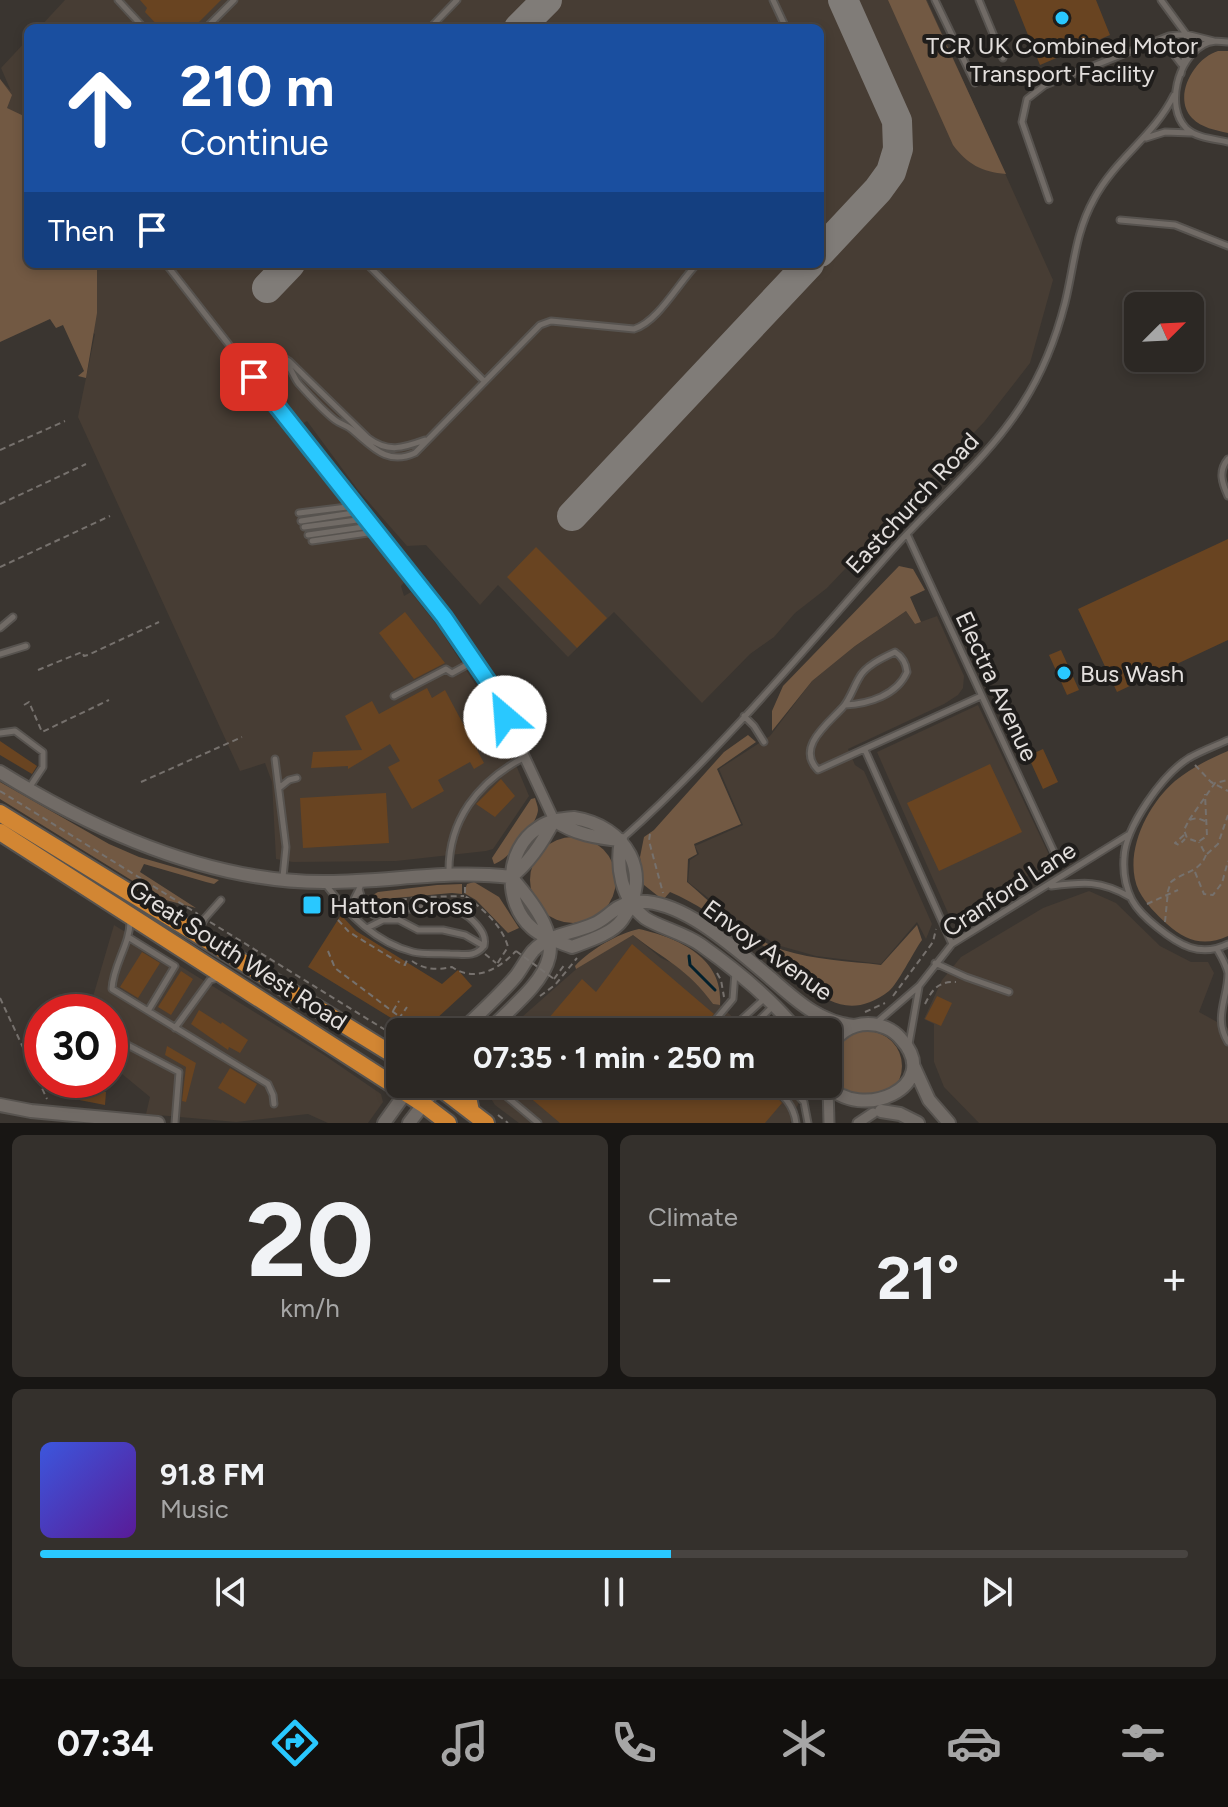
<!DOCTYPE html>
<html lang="en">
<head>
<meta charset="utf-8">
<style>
  :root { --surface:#2c2824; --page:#34302c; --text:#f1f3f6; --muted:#a6a6a6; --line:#484441; --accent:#29c8ff }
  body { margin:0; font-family:Figtree,sans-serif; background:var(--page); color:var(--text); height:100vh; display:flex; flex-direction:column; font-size:30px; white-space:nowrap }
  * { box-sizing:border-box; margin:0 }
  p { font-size:26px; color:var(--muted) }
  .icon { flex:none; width:44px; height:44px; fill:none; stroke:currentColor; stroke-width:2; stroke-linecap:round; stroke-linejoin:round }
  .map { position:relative; height:1123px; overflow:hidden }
  .details { display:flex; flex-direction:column; gap:12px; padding:12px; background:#181614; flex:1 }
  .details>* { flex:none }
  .guide { position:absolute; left:24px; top:24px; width:800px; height:244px; border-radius:12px; box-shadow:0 4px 12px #0003,0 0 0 2px var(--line); background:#1a4fa0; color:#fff; overflow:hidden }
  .needle { width:52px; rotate:66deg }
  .buttons { position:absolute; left:1124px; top:292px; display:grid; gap:16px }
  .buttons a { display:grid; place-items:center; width:80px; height:80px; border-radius:12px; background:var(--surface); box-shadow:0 4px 12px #0003,0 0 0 2px var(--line); font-size:40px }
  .speed { position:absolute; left:24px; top:994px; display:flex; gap:16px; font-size:40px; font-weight:700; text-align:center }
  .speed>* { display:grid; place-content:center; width:104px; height:104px; border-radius:50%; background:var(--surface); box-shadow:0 4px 12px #0003,0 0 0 2px var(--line); line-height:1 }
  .speed .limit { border:12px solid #d22; background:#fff; color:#111 }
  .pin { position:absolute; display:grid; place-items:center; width:68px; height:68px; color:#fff; margin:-34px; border-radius:16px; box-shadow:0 4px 12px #0006 }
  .me { position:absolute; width:88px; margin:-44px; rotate:333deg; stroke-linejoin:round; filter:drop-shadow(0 0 6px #0008) }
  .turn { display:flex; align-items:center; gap:28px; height:168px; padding:0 24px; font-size:36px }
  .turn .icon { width:104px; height:104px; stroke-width:2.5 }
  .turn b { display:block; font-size:56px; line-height:68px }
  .then { display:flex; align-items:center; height:76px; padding:0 24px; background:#0003; gap:16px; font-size:30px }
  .big { font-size:60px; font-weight:700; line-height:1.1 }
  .details .card { flex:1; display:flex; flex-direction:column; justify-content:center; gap:12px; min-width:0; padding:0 28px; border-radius:12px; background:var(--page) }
  .details .dial { align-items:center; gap:0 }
  .dial b { font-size:104px; line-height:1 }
  .song { display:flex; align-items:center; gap:24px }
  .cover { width:96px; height:96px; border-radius:12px; background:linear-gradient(135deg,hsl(230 70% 55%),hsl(270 70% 35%)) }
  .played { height:8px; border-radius:4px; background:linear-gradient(90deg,var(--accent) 55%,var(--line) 55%) }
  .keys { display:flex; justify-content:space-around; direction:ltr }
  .heat { display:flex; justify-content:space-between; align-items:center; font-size:44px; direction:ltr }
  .details .tiles { flex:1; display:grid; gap:12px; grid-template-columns:1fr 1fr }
  .card:last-child { grid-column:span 2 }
  .trip { position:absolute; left:386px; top:1018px; width:456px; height:80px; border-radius:12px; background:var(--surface); box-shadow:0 4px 12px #0003,0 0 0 2px var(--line); font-weight:700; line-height:80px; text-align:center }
  .tab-bar { display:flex; height:128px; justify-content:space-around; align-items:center; background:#12100e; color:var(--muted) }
  .tab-bar .icon { width:56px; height:56px }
  .tab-bar .active { color:var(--accent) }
  .tab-bar b { font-size:36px; color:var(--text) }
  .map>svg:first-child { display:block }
  .built { fill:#473d34 }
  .green { fill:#725943 }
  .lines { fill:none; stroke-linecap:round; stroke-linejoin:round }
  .stream { stroke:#02202c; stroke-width:3 }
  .taxiway { stroke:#807c78; stroke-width:30 }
  .building { fill:#694421 }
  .service-casing { stroke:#57534f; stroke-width:9 }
  .minor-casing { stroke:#57534f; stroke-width:13 }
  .tertiary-casing { stroke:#57534f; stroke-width:16 }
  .trunk-casing { stroke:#57534f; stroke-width:20 }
  .path { stroke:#76716d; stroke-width:2; stroke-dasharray:6 4; stroke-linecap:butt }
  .service { stroke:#716b66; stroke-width:5 }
  .minor { stroke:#716b66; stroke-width:9 }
  .tertiary { stroke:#716b66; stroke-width:12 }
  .trunk { stroke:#d28633; stroke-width:16 }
  .path-bridge { stroke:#76716d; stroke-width:2; stroke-dasharray:6 4; stroke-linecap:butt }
  .route-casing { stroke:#1b82a6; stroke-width:20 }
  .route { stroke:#29c8ff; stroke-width:14 }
  .poi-dot { fill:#29c8ff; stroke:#1f1d1b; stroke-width:3 }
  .labels { text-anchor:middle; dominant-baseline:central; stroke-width:8; stroke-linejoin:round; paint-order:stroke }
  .poi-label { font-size:24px; fill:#e3dfdd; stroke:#1f1d1b; text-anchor:start }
  .street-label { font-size:24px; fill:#e3dfdd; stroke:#1f1d1b }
</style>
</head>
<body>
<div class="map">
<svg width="1228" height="1123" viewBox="0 0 1228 1123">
  <rect width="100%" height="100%" fill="#3a3530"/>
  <path class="built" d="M65 0H927L1053 280 1030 363 984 422 827 588 795 613 774 637 750 654 702 703 614 612 568 657 498 585 480 605 426 545 407 546 358 490 307 421 294 429 287 435 410 576 401 586 404 596 411 592 440 629 482 695 508 746 529 796 493 849 486 851 396 861 293 862 276 859 272 782 265 763 240 771 78 417 95 334 52 311 0 335V79L11 91 1 68 28 39V264H820V28H39Z
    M906 611 915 624 937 616 964 676 963 688 958 695 944 704 848 749 855 765 864 771 932 924 926 939 917 922 881 964 816 956 777 945 731 916 688 882 690 860 699 854 695 846 743 825 719 769 770 736 812 681 855 646Z
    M978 705 1052 861 952 922 877 752Z
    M1089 891 1116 903 1160 946 1191 962H1208L1214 973 1199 1012 1228 1028V1123H979L944 1087 934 1062V1024L924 1019 942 980 961 957 1043 908Z
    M114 925 324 1055 381 1094 383 1102 368 1123H328L308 1114 236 1122 146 1114 150 1097 110 1064V1025L114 1013 92 1000Z
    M633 935 661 958 681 967 698 983 713 1004 720 1005 748 1032H505L582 964Z
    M482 1084H804L806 1086 790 1123H519L495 1105Z"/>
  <path class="green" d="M888 0H926L1006 174C982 172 967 164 953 145Z
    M1218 51H1228V133C1215 130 1202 128 1192 118 1172 97 1194 58 1218 51Z
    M0 79 12 95 7 108 28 118V264H97V313L86 378 78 376 84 371 63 325 56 328 50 319 0 342Z
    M899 566 913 569 925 590 910 597 921 622 915 624 906 611 855 646 812 681 772 731V711L783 686Z
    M748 735 756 742 717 769 741 824 694 844 697 854 688 859 687 882C716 907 747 938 783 950 814 960 849 961 881 965L917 925 922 940C914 951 897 985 889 991 837 1031 806 980 770 951 761 943 749 938 739 932 716 918 696 903 670 892L663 900 644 885 640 857 644 837 654 830 724 752Z
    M1228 751V936C1204 947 1186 941 1167 924 1156 914 1146 904 1139 891 1122 855 1147 805 1175 781 1191 768 1209 759 1228 751Z
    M0 782 109 844 139 857 219 880 214 884 206 882 144 864 140 872 196 908 162 899 0 799Z
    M535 798C536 802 538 806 538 810 537 825 508 860 494 864L492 858 531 799Z
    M530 880a43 43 0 1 1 86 0a43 43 0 1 1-86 0Z
    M474 882 499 897 519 928 508 933 476 900 464 893 467 884Z
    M462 884V894L452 893 372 900 373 895 378 892 437 885Z
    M639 929C679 938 724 958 720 1005L713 1004C688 969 665 960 633 935L576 969 575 966C591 949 617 934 639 929Z
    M832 1066a35 35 0 1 1 70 0a35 35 0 1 1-70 0Z"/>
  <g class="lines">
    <path class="stream" d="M689 956 690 965 715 990"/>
    <path class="taxiway" d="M519 28 547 0
      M820 252 878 190 891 172 898 149 897 121 843 0
      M267 288 290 264
      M572 516 809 264"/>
  </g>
  <path class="building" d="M140 0H221L193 28H160L145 12 147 8Z
    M1014 0H1096L1110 35 1040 65Z
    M1228 539V640L1117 692 1078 609Z
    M536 547 607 618 577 648 507 577Z
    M405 612 445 663 414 679 379 633Z
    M1061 650 1079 690 1067 695 1049 655Z
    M427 688 432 698 445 690 484 763 474 769 470 762 438 780 444 791 412 809 388 767 400 761 390 744 348 769V766L311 768 313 752 362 750 345 716 372 701 379 714Z
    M0 741 37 766 32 774 0 755Z
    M1043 749 1058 782 1043 789 1028 756Z
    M990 764 1022 832 939 871 907 803Z
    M501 779 515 796 495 817 476 804Z
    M386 793 389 843 303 848 300 798Z
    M341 915 356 931 442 984 458 970 472 986 422 1032H414L308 967Z
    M632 944 714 1014 703 1026 702 1032H537L582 979 596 992Z
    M142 952 160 963 138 998 120 987Z
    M181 971 193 979 171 1015 158 1007Z
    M937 996 952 1003 941 1026 925 1019Z
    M199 1010 221 1024 222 1022 248 1040 240 1053 229 1047 228 1050 191 1024Z
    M167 1046 196 1063 186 1102 182 1101 186 1067 165 1055Z
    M230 1068 257 1084 245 1104 218 1088Z
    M514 1084H765L782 1103 765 1123H560Z
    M72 1086 106 1092 105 1105 69 1098Z"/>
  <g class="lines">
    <defs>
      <path id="service" d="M118 0 144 28
        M773 0 786 28
        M935 0 975 83
        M979 0 1003 58
        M1161 0 1186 34 1187 46 1181 74
        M206 28 234 0
        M430 28 457 0
        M1228 42C1219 41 1211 40 1203 45 1178 59 1165 106 1186 128 1196 138 1215 139 1228 142
        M1152 44 1168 47 1181 64
        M1146 138 1165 132 1191 133
        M1049 200 1022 122 1027 99 1045 85 1169 36 1186 34 1214 41
        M1120 220 1175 225 1228 246
        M166 264 294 428
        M367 264 484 381
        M246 368C262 360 273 351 289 361L368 438C388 453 403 448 425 440
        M254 377C261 369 268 360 279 362 292 364 292 376 299 384 310 396 322 410 335 420 340 424 346 425 351 429 372 446 386 466 415 453L540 325 551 321 634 329C658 322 679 282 697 264
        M1228 459C1218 471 1222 483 1228 496
        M299 513 355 506
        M301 521 360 512
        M304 527 365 519
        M907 534 1054 852
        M308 535 370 526
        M312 541 375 532
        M0 628 13 617
        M0 654 26 646
        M394 696 446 669 452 673 474 661
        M845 705C869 704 897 695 907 672 906 663 903 657 895 652 882 658 865 666 859 678 853 688 850 699 843 707 829 723 795 747 818 770L981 696
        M472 711 495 697
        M744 716 754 726 764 742
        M0 733 15 731 43 752V767L29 788
        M1228 740C1215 746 1201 751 1189 758 1163 774 1125 827 1124 858 1123 872 1126 888 1132 900 1138 911 1147 919 1157 927 1179 945 1200 958 1228 944
        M865 750 952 944
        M275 759 286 847 283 877
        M279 788 289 780 297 778
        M622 839C721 751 806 647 894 548 936 501 990 456 1023 403 1042 373 1056 338 1065 303 1074 267 1075 233 1094 199 1115 159 1154 136 1174 95
        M449 873C448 820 478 782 523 758
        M326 885C348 914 376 943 413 952 426 955 438 953 450 954 464 954 474 958 484 946
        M1051 886C1084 882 1100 880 1130 897
        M359 889 365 909 374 915C408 911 450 894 476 924 482 931 486 937 484 946
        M356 918 352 903 360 887
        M130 919C131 944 113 964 112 989L148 1011
        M367 928 383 920H399L418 930H443L465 935 484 946
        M198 931 205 918 221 900
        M128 937 175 966 148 1011 268 1084 273 1095 274 1104
        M1217 949C1221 956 1226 964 1228 973 1228 998 1213 1018 1228 1042
        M935 963 966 977 1009 992
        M875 1024 919 986 952 944 1128 835
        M175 1028 210 980 218 978
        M731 1029 765 998
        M710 1032 707 1030 733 999 735 972
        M747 1032 773 1006
        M118 1040 179 1072 175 1123
        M909 1044 919 987
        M770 1084C783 1095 794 1105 796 1123
        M787 1084 804 1102 808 1123
        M493 1085 538 1123"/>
      <path id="minor" d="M294 429 444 617 474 661 496 696 554 820
        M828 1086 829 1123
        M858 1123 873 1113"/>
      <path id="tertiary" d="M0 772C97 832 211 883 327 882 389 882 449 869 511 877
        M574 818C626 826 655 874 622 920 612 934 588 941 572 947 559 942 542 937 532 928 503 903 505 849 538 828 549 820 561 819 574 818Z
        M554 820C574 834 597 838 621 840
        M621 840C616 867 621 899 645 918 658 927 684 933 701 945 736 970 772 999 798 1032
        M511 877C530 862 543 842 554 820
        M460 1032C479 1014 499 996 516 976 522 968 527 958 533 951 550 933 573 934 594 924 608 918 614 906 630 903 676 893 734 948 767 975 794 998 817 1022 854 1026
        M487 1032C551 971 578 953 511 877
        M914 1067 929 1100 949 1123
        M827 1084C859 1123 945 1087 901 1039 893 1029 880 1024 868 1024 850 1024 837 1034 828 1050
        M0 1105 31 1111 158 1123
        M881 1111 900 1114 918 1123
        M384 1123 412 1084
        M409 1123 439 1084"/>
      <path id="trunk" d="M0 813 400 1059
        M0 832 423 1104 448 1123
        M435 1084 486 1123
        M465 1084 471 1111"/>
    </defs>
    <use href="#service" class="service-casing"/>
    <use href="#minor" class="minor-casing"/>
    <use href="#tertiary" class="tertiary-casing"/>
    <use href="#trunk" class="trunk-casing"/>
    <path class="path" d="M0 450 65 421
      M0 504 86 464
      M0 567 110 516
      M38 670 82 652 84 656 88 655 159 622
      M24 705 29 702 42 732 109 700
      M1195 765 1211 782 1228 791
      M141 782 242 737
      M0 791 198 914
      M1189 820 1215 783 1228 780
      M1205 821 1197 818 1189 820 1184 830 1187 838 1198 842 1207 836 1205 794
      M650 834 649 841 663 893
      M1184 835 1175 843 1179 845 1185 839
      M1207 854 1218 844 1228 815
      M1195 872 1204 894 1213 895 1222 883 1228 861
      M465 887V896C483 909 502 925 508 947L497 964
      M371 903 424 897 464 896
      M1147 904 1178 890
      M338 920 349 932 398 962 405 965 407 960
      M210 922 400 1039
      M1165 922 1168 891 1171 882C1184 871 1199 873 1206 855L1199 842
      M328 951 335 968 400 1017
      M485 954 496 963
      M412 961C425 970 437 970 452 967 475 983 499 969 516 951
      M717 973 721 980 724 997
      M554 979 565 964
      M540 996 555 985 577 958
      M893 996 933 942 936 929
      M0 998 47 1099
      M925 1004C932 990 938 981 956 982
      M393 1011 399 1001
      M865 1012 885 1003
      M395 1035 404 1020 400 1017 407 1007
      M498 1115 508 1123"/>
    <use href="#service" class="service"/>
    <use href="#minor" class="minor"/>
    <use href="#tertiary" class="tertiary"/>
    <use href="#trunk" class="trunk"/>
    <path class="path-bridge" d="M516 951 554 979"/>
  </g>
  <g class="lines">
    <defs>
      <path id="route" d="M254 377 444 617 489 683 505 717"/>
    </defs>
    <use href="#route" class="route-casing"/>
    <use href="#route" class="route"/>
  </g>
  <g class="poi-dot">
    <circle cx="1062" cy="18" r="8"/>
    <circle cx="1064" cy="673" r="8"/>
    <rect x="302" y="895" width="20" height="20" rx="4"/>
  </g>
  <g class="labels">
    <g class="poi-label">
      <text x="1062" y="45" text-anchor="middle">TCR UK Combined Motor<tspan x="1062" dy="28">Transport Facility</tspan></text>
      <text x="1080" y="673">Bus Wash</text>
      <text x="330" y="905">Hatton Cross</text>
    </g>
    <g class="street-label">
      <text transform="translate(912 503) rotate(-47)">Eastchurch Road</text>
      <text transform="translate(997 686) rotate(65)">Electra Avenue</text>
      <text transform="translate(1009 889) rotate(-33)">Cranford Lane</text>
      <text transform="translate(768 950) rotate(36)">Envoy Avenue</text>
      <text transform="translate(238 955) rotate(33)">Great South West Road</text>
    </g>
  </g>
</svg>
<div class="buttons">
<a><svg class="needle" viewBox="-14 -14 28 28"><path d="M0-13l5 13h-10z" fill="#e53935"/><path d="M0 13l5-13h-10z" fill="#a6a6a6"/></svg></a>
</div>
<div class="speed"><div class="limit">30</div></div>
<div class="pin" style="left:254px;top:377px;background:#d93025"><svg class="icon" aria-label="arrive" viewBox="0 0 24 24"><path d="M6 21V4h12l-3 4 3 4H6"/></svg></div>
<svg class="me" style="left:505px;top:717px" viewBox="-20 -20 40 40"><circle r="19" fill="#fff"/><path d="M0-13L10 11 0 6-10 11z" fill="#29c8ff"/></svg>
<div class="trip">07:35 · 1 min · 250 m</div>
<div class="guide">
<div class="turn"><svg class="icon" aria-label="ahead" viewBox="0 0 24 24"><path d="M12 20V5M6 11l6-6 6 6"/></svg><div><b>210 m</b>Continue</div></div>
<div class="then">Then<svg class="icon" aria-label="arrive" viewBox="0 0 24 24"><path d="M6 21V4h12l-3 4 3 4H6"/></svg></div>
</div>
</div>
<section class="details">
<div class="tiles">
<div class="card dial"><b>20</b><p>km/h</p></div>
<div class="card"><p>Climate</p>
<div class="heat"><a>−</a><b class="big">21°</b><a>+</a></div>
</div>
<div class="card">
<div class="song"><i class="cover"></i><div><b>91.8 FM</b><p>Music</p></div></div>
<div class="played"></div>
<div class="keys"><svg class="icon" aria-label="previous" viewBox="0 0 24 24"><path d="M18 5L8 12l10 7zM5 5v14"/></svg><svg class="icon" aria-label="pause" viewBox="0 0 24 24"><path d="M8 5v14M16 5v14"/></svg><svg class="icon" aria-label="next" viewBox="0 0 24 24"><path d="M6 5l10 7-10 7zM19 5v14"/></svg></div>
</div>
</div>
</section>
<nav class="tab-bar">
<b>07:34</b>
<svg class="icon active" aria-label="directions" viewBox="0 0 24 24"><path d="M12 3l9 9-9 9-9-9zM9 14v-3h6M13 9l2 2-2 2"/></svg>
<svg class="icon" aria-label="music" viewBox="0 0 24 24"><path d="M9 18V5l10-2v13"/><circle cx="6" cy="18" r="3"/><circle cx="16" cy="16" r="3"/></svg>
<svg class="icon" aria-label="phone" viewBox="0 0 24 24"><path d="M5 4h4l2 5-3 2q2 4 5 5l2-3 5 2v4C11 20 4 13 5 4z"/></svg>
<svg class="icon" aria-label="climate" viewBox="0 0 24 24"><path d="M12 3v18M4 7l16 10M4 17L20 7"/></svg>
<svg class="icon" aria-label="car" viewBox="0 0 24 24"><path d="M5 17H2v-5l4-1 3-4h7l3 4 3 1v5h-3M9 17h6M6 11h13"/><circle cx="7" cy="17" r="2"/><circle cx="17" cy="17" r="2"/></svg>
<svg class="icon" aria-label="filters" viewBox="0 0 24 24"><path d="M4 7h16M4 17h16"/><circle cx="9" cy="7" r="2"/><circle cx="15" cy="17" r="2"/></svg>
</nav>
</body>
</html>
